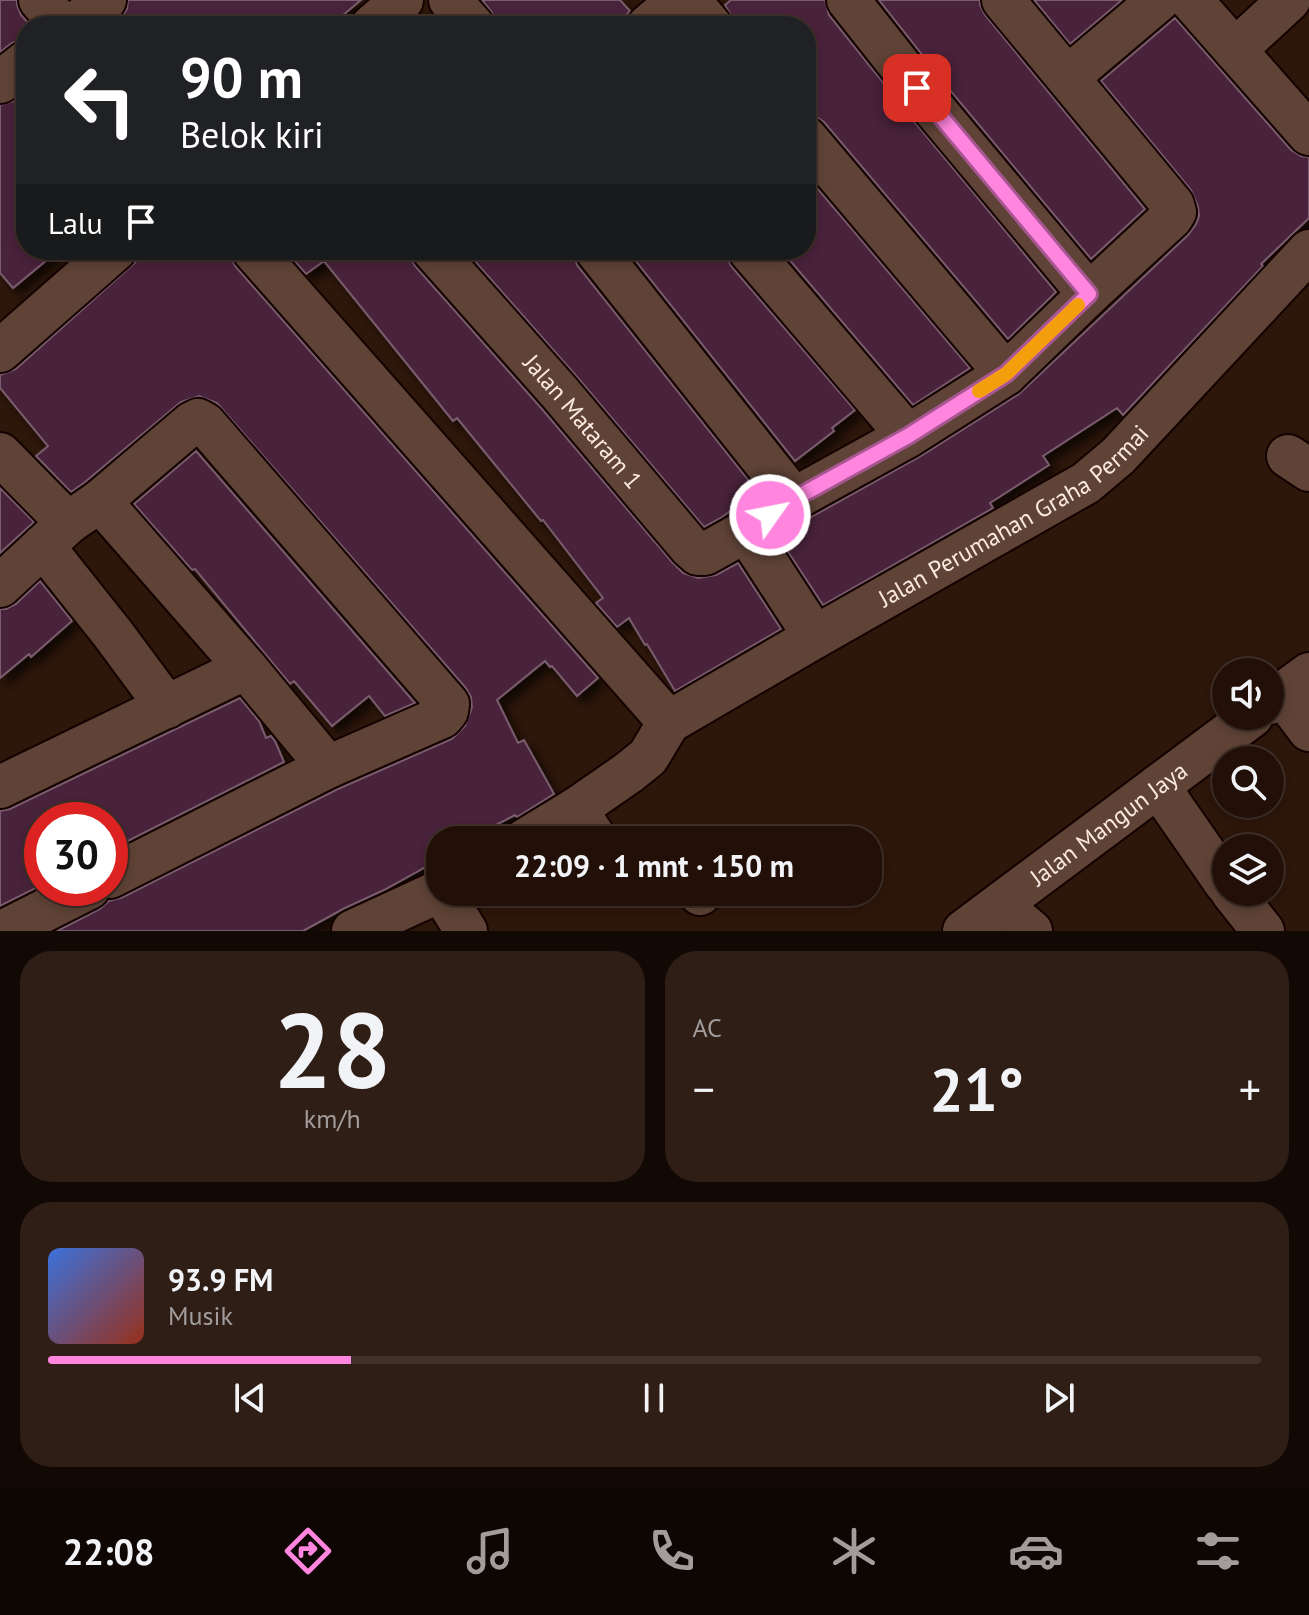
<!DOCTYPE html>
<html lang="id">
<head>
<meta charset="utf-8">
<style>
  :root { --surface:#221008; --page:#2e1e16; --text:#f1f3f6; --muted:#a29d9c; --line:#3f3029; --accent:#ff85de }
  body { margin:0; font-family:"PT Sans",sans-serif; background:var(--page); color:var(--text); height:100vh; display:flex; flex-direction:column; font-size:30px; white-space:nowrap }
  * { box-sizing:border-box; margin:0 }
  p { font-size:26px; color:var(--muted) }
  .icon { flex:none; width:44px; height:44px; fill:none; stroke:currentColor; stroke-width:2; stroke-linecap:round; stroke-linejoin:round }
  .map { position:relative; height:931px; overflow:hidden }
  .sheet { display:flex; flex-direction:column; gap:20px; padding:20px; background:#130904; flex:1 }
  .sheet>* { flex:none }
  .banner { position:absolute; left:16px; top:16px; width:800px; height:244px; border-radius:32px; box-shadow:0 4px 12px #0003,0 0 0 2px var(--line); background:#202124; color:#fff; overflow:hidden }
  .controls { position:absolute; left:1212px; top:658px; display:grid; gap:16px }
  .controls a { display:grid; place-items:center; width:72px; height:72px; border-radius:50%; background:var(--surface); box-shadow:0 4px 12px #0003,0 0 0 2px var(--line); font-size:40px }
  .speed { position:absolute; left:24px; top:802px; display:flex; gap:16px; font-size:40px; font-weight:700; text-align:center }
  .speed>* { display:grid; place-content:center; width:104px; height:104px; border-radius:50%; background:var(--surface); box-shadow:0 4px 12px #0003,0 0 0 2px var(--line); line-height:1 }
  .speed .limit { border:12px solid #d22; background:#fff; color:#111 }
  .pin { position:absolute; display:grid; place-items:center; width:68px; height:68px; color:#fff; margin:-34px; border-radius:16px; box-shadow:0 4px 12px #0006 }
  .me { position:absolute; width:88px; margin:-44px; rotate:57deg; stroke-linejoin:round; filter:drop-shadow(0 0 6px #0008) }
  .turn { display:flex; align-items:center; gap:28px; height:168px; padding:0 32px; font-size:36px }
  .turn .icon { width:104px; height:104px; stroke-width:2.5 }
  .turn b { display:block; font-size:56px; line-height:68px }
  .then { display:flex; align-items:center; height:76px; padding:0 32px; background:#0003; gap:16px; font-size:30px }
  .big { font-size:60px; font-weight:600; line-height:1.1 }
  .sheet .card { flex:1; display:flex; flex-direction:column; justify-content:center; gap:12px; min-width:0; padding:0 28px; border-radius:32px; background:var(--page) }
  .sheet .dial { align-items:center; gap:0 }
  .dial b { font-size:104px; line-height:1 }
  .song { display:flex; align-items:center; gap:24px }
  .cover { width:96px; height:96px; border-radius:12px; background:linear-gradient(135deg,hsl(220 70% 55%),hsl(10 70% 35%)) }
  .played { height:8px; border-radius:4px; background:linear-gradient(90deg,var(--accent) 25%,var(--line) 25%) }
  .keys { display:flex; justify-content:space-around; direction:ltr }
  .heat { display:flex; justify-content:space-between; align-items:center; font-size:44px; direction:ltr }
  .sheet .tiles { flex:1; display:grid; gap:20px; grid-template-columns:1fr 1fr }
  .card:last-child { grid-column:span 2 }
  .trip { position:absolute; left:426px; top:826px; width:456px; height:80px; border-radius:32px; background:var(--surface); box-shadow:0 4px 12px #0003,0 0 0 2px var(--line); font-weight:600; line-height:80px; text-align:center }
  .tabs { display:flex; height:128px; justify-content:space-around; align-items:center; background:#0e0603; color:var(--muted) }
  .tabs .icon { width:56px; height:56px }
  .tabs .current { color:var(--accent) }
  .tabs b { font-size:36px; color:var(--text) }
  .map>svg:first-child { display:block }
  .building { fill:#4a203b; stroke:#795d6d; stroke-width:2; filter:url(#shadow) }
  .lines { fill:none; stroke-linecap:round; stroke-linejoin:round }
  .minor-casing { stroke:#140200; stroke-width:46 }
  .minor { stroke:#5f4336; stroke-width:42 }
  .route-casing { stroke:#a65690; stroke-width:20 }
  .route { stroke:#ff85de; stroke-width:14 }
  .slow { stroke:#f59e0b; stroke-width:14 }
  .labels { text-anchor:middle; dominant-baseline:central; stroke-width:8; stroke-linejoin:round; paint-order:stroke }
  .street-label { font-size:24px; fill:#fbe9e1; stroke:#230c03 }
</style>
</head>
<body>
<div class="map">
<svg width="1309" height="931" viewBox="0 0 1309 931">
  <defs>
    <filter id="shadow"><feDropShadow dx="7" dy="7" stdDeviation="4" flood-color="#0009"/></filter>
  </defs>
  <rect width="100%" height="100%" fill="#2d160a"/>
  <path class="building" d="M0 0H17V5L21 15 31 26H26V39L12 43 0 52Z
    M128 0H361L330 26H111L121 18 127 9Z
    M482 0H620L630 11 616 26H496V20L491 11Z
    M731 0H825L829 15 917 125 1056 292 1008 339 824 122 815 116 806 115V26H734V21L725 5Z
    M879 0H980V5L985 15 1145 209 1091 259 954 95Z
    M1034 0H1122L1070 44Z
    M1175 18 1291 150 1301 156 1309 157V218L1261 264 1263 266 1123 415 1117 408 1043 456 1049 465 990 503 993 508 823 605 779 538 806 520 921 456 1019 394 1188 235 1196 224 1199 216 1198 206 1191 190 1101 81Z
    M26 92V250H59L13 288 0 273V105L14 101Z
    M806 175 970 368 913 405 781 250H806Z
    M149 250H230V255L235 266 598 678 577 696 552 666 550 667 545 661 497 700 518 743 524 740 554 794 517 817 515 815 467 840H440V859L384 890 343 909 303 931H57L100 909 109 901 121 898 338 789 452 739 465 726 472 707 471 697 466 688 217 403 199 396 181 402 85 482 71 492 36 456 48 446 0 388V375L16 369Z
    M285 250H410V256L415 266 542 409 672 562 683 573 698 578 716 575 738 563 781 629 675 691 647 644 645 645 629 618 617 627 596 603 603 598 543 520 541 521 457 418 453 421 324 261 306 274Z
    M465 250H573L577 265 757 491 722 517 704 527 578 378Z
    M627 250H726V255L731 266 855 410 832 428 834 431 795 461Z
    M196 451 415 703 385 716 369 696 332 726 294 681 290 684 195 569 192 570 134 504Z
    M0 488 34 522 0 553Z
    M40 581 72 621 31 657 29 654 0 678V609H6L16 604Z
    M240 698 259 721 266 738 271 736 275 741 284 762 110 850V820H42V885L0 906V811L10 809Z"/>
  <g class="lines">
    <defs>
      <g id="minor">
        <path d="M40 0 62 26"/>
        <path d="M450 0 473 26"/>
        <path d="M689 0 711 26"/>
        <path d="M848 0 935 110 1089 294"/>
        <path d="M1191 0 1309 134"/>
        <path d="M73 26 105 0"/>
        <path d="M372 26 402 0"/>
        <path d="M648 26 679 0"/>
        <path d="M1235 50 1289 0"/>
        <path d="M1068 77 1159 0"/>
        <path d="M0 82 26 62"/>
        <path d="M806 138 1006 374"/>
        <path d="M253 250 669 722 648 757 628 773 576 809 525 840"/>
        <path id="s1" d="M433 250 560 393 690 547 698 554H705L746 531 794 499 908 436 1006 374 1089 294 1172 217 1175 212 1173 205 1003 0"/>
        <path d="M596 250 794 499"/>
        <path d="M749 250 908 436"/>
        <path d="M0 351 115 250"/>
        <path d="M0 454 68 523"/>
        <path d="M1288 456 1309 470"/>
        <path d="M100 501 246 668 328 767"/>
        <path d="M746 531 815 637"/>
        <path d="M43 546 113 634 167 707"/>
        <path d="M0 586 68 523 100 501 192 423 198 420 205 424 448 704 447 711 442 717 328 767 110 877"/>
        <path d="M1282 694 1309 730"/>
        <path d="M1270 703 1309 674"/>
        <path id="s2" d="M669 722 815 637 1086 483 1118 456 1309 251"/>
        <path d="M1158 786 1226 884"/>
        <path d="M0 787 246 668"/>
        <path d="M576 809 596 840"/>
        <path d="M442 892 466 931"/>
        <path d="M699 892 700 894"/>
        <path d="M1232 892 1263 931"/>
        <path d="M1000 905 1031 931"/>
        <path d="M4 931 89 888"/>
        <path d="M353 931 440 891"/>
        <path id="s3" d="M964 931 1252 716"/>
      </g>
    </defs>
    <use href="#minor" class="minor-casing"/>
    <use href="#minor" class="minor"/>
  </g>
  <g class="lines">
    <defs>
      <path id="route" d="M770 515 794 499 908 436 1006 374 1089 294 917 88"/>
    </defs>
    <use href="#route" class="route-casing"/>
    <use href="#route" class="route"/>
    <path class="slow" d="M979 391 1006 374 1078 305"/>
  </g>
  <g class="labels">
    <g class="street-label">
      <text stroke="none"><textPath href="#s1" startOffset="228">Jalan Mataram 1</textPath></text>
      <text stroke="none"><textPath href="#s2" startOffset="402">Jalan Perumahan Graha Permai</textPath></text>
      <text stroke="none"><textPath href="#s3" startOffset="180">Jalan Mangun Jaya</textPath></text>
    </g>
  </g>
</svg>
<div class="controls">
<a><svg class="icon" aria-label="sound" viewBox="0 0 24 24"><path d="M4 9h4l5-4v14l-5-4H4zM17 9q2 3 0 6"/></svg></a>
<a><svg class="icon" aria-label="search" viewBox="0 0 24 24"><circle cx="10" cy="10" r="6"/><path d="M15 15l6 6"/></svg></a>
<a><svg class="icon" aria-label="layers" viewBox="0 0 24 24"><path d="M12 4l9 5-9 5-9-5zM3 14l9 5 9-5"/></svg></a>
</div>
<div class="speed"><div class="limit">30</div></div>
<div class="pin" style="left:917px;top:88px;background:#d93025"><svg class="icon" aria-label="arrive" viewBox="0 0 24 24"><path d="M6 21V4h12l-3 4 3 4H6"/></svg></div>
<svg class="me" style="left:770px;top:515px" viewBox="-20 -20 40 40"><circle r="17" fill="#ff85de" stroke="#fff" stroke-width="3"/><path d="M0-11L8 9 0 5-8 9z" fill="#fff"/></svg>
<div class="trip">22:09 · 1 mnt · 150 m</div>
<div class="banner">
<div class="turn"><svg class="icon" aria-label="left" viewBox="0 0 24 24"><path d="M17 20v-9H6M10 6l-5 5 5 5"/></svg><div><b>90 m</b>Belok kiri</div></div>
<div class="then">Lalu<svg class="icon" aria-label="arrive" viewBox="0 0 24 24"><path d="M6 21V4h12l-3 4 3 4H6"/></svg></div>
</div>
</div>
<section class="sheet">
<div class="tiles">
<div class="card dial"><b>28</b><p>km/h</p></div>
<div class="card"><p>AC</p>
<div class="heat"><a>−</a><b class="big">21°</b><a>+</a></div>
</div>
<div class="card">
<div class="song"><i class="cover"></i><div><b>93.9 FM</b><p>Musik</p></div></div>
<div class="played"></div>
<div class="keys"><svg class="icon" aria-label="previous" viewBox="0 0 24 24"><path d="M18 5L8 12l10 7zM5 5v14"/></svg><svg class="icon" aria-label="pause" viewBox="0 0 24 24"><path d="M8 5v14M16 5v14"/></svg><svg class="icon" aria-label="next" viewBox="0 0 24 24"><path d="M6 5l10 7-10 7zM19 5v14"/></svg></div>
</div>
</div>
</section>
<nav class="tabs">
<b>22:08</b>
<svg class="icon current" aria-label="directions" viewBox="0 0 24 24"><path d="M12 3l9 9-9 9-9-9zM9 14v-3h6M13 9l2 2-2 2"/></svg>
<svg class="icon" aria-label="music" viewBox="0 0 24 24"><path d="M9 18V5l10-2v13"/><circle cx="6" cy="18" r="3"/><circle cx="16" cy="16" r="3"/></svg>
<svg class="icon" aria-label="phone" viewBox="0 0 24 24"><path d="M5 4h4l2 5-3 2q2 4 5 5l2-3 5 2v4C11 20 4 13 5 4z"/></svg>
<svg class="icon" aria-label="climate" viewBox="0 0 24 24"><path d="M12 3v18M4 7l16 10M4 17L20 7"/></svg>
<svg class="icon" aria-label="car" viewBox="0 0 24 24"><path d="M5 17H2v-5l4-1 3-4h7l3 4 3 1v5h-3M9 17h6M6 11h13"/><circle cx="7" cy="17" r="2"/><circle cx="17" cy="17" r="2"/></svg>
<svg class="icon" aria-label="filters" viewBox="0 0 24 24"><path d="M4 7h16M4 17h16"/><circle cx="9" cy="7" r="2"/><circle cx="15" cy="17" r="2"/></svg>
</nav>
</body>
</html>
